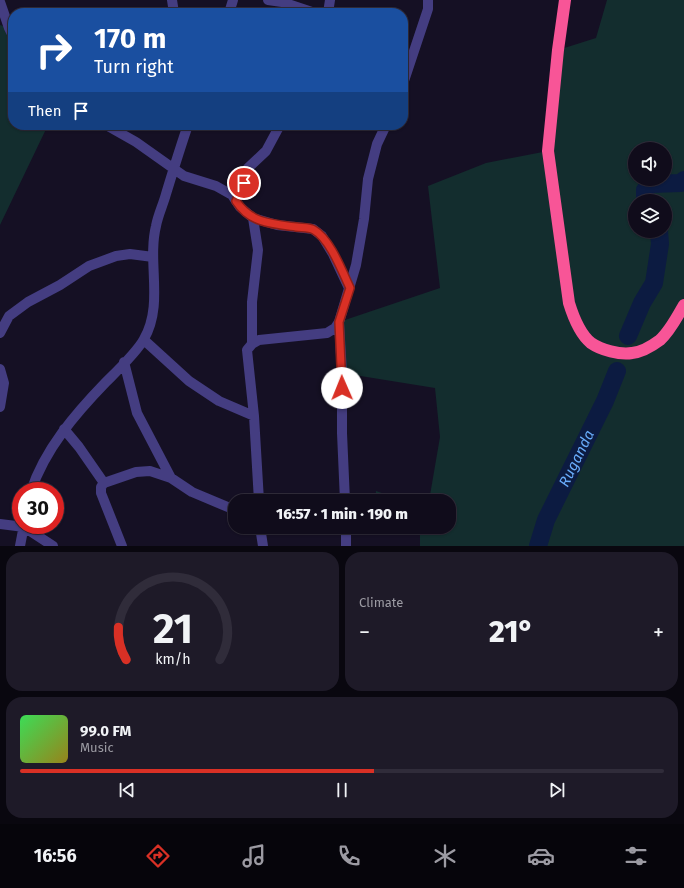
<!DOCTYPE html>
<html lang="en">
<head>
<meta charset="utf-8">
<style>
  :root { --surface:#100c1b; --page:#1e1a28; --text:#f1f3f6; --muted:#9c9ba3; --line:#302c3a; --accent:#d93025 }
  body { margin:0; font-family:"Fira Sans",sans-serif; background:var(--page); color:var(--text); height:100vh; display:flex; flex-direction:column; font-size:15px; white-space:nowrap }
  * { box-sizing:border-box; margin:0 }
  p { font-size:13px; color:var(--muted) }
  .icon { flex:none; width:22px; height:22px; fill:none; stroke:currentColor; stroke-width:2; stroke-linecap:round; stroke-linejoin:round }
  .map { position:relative; height:546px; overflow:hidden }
  .sheet { display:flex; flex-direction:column; gap:6px; padding:6px; background:#09070f; flex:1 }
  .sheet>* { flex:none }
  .top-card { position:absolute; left:8px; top:8px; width:400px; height:122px; border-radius:16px; box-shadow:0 1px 3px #0004,0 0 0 1px var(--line); background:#1a4fa0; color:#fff; overflow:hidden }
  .buttons { position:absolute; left:628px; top:142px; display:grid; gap:8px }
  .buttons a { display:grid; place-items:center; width:44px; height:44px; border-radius:50%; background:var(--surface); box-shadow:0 1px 3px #0004,0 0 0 1px var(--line); font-size:20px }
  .speed { position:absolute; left:12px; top:482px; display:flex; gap:8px; font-size:20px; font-weight:700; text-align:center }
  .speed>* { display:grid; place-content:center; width:52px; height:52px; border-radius:50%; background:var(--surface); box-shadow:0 1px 3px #0004,0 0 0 1px var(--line); line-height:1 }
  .speed .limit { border:6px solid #d22; background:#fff; color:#111 }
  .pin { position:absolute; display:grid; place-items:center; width:34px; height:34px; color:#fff; margin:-17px; border:2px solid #fff; border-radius:50%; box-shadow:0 1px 4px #0007 }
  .me { position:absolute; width:44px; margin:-22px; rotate:359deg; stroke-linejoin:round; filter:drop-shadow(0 0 3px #0008) }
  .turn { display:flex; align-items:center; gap:14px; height:84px; padding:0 20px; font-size:18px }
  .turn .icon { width:52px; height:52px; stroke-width:2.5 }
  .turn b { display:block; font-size:28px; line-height:34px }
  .then { display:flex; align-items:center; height:38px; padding:0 20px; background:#0003; gap:8px; font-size:15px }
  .big { font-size:30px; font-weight:800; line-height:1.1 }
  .sheet .card { flex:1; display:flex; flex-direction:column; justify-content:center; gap:6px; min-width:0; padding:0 14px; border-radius:16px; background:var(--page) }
  .sheet .dial { align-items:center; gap:0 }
  .dial svg { height:104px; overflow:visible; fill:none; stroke:var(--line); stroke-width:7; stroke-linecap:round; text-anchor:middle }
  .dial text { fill:var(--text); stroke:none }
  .song { display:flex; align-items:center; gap:12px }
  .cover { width:48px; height:48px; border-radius:6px; background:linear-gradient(135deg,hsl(130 70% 55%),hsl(50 70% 35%)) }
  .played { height:4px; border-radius:2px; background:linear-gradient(90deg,var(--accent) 55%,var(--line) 55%) }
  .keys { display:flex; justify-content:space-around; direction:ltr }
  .heat { display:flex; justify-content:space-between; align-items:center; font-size:22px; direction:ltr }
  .sheet .tiles { flex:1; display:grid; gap:6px; grid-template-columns:1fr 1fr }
  .card:last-child { grid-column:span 2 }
  .trip { position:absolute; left:228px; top:494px; width:228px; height:40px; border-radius:16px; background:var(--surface); box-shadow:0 1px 3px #0004,0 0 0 1px var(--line); font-weight:800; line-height:40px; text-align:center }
  .tab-bar { display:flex; height:64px; justify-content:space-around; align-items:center; background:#06050b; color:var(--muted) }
  .tab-bar .icon { width:28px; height:28px }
  .tab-bar .active { color:var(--accent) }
  .tab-bar b { font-size:18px; color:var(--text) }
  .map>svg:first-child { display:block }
  .green { fill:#132d2e; fill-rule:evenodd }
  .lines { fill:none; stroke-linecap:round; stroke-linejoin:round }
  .river { stroke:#0c1b41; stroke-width:18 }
  .minor { stroke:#443d81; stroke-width:10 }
  .highway { stroke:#f85597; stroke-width:12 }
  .route-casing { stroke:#8d1f18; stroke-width:10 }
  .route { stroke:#d93025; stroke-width:7 }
  .labels { text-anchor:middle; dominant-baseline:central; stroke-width:4; stroke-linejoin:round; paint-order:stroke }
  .water-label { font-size:15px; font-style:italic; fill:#68abf9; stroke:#151024 }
</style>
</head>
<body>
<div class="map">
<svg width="684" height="546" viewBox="0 0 684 546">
  <rect width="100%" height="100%" fill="#151024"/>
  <path class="green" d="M607 0H684V546H420V527H449V501H429L440 437 435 388 342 373 339 322 440 288 428 186 486 163 548 151 558 50 596 38ZM635 149H665V179H635ZM635 201H665V231H635Z
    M0 25 9 28 13 36V125H48L0 225Z
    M376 491 405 501H375Z"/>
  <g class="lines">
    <g class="river">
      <path d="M645 201V190L651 184 681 183 684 180"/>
      <path d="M628 336 642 303 654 283 660 244 659 231"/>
      <path id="s1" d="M538 546 546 520 605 401 617 371"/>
    </g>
    <path class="minor" d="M172 0 174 13
      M268 0 282 2 315 13
      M0 2 9 28 13 36
      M229 13 233 0
      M328 13 330 0
      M403 84 428 9V0
      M106 125 136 142 184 176 216 186 232 195 240 207 253 218 277 225 313 229 322 236 333 254 349 288
      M236 201 244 183 248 168 266 151 280 125
      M339 322 342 373V433L345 501
      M0 333 9 316 28 302 60 285 89 266 116 256 130 254 153 257
      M144 340 189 381 219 401 254 416
      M252 344V302L258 250 253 218
      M124 362 137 413 171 478
      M0 369 4 383 0 407
      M64 429 79 447 104 483 136 472 150 471 171 478 192 492 235 510
      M104 483 101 487V493L122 546
      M31 491C45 449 75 414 106 382 117 371 137 352 144 339 164 304 147 263 156 226 158 215 163 205 166 194 173 171 180 148 188 125
      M259 501 254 416 247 350 252 344 259 340 327 333 335 328 339 322 356 265 364 219 368 179 377 144 386 125
      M0 524 24 527 53 546
      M260 527 263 546
      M346 527V546
      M20 546 24 525"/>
    <path class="highway" d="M565 0 558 50 548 151 569 303C573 316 580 334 591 343 601 350 620 355 632 353 642 352 652 346 660 340 670 331 677 317 684 305"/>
  </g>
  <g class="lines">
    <defs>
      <path id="route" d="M244 183 236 201C250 223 272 224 296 227 301 228 309 227 314 230 330 239 342 271 350 288L339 322 342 388"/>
    </defs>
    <use href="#route" class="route-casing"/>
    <use href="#route" class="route"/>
  </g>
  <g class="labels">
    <g class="water-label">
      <text stroke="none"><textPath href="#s1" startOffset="96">Ruganda</textPath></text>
    </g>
  </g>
</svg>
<div class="buttons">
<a><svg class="icon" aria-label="sound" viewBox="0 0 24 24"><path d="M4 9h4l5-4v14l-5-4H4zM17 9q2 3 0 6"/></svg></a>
<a><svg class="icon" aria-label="layers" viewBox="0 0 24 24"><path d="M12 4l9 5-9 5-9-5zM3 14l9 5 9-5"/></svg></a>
</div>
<div class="speed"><div class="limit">30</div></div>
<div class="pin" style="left:244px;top:183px;background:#d93025"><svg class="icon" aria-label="arrive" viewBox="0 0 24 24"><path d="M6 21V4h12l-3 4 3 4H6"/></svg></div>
<svg class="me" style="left:342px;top:388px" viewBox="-20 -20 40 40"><circle r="19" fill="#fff"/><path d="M0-13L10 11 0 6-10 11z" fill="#d93025"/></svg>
<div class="trip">16:57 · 1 min · 190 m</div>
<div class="top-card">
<div class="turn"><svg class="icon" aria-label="right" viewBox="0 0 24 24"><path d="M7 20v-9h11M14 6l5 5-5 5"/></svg><div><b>170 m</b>Turn right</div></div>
<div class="then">Then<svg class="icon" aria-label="arrive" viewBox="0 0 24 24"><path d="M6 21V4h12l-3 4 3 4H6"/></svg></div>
</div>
</div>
<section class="sheet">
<div class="tiles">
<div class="card dial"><svg viewBox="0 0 100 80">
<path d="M14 69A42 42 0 1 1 86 69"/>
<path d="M14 69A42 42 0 0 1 8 44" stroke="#d93025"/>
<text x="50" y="56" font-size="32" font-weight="700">21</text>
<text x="50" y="72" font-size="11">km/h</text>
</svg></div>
<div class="card"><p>Climate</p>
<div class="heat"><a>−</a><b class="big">21°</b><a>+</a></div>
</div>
<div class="card">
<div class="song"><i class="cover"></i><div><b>99.0 FM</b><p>Music</p></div></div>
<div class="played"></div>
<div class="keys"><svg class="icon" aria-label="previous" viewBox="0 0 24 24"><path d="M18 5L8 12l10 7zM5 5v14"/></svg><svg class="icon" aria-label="pause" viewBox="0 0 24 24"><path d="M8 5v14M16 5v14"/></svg><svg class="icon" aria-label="next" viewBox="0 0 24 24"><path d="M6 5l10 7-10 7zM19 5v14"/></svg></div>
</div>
</div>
</section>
<nav class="tab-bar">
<b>16:56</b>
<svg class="icon active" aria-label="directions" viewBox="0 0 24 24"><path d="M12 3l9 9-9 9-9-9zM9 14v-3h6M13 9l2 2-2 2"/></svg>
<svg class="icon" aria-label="music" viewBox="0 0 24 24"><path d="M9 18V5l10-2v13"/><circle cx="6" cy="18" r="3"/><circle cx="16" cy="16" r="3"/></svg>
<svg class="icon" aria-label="phone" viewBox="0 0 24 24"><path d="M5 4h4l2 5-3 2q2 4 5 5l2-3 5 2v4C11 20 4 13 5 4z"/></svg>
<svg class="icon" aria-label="climate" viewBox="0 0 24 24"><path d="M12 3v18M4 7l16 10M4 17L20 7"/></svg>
<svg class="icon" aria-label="car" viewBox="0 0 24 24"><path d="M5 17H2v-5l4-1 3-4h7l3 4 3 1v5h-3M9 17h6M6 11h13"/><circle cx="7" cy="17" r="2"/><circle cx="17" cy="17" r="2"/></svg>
<svg class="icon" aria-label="filters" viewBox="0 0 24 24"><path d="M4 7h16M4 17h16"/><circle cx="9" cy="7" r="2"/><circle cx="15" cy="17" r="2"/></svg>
</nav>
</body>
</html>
